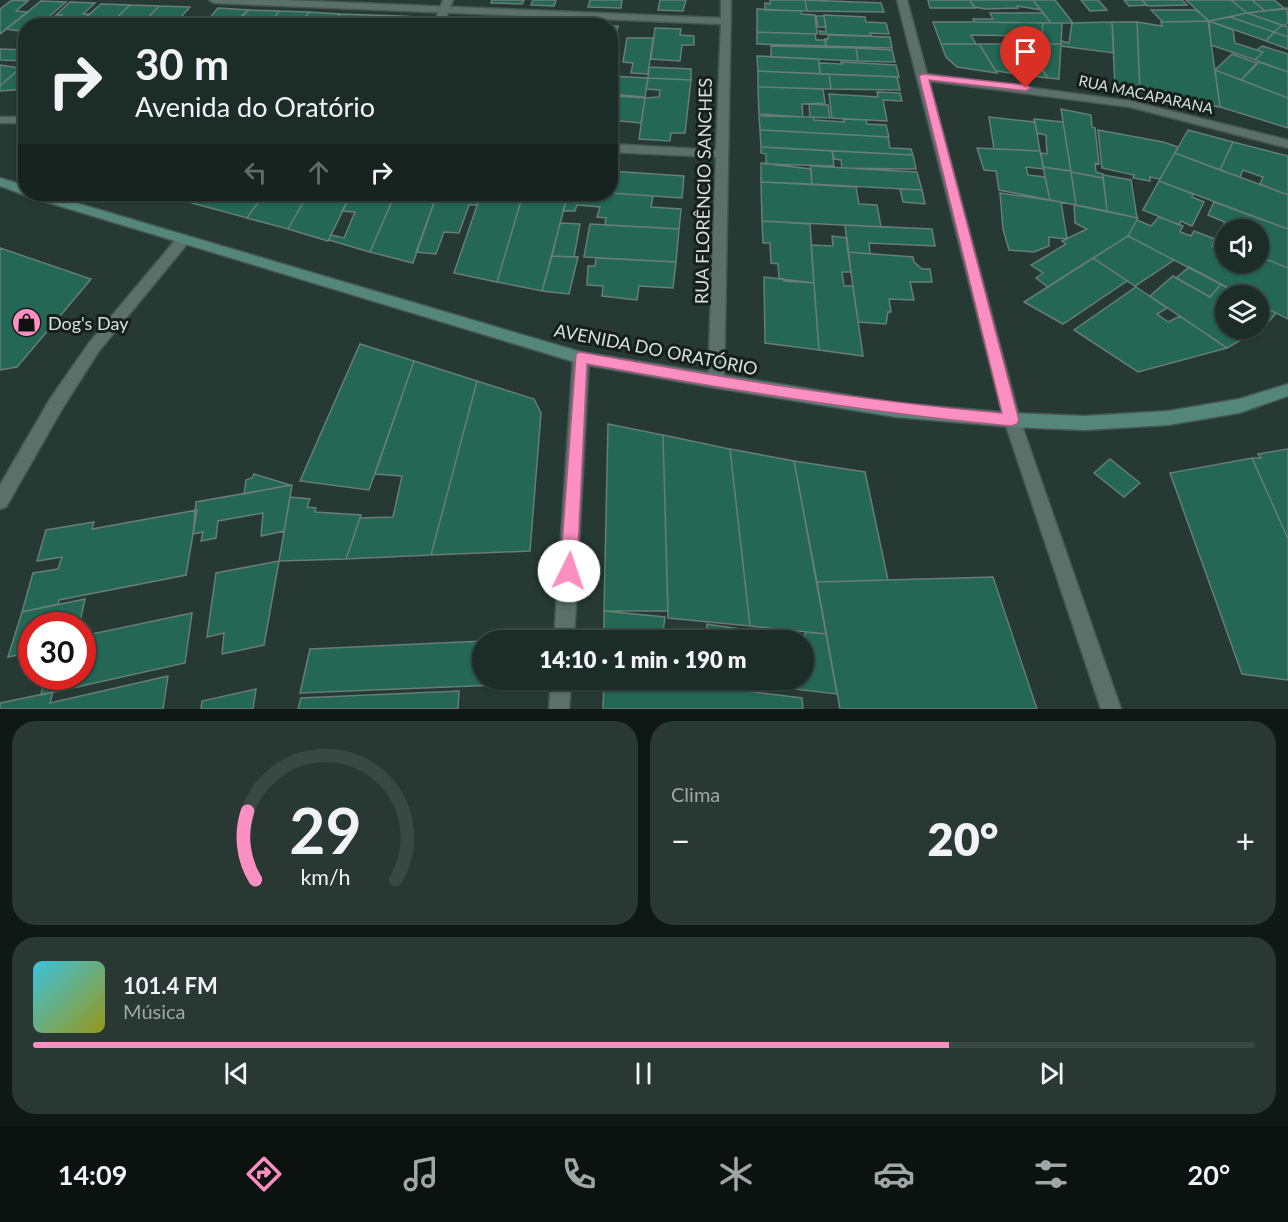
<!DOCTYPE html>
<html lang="pt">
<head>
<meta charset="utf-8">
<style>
  :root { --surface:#1c2c26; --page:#293832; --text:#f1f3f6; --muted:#a0a7a7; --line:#3a4843; --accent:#fc8fc2 }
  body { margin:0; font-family:Lato,sans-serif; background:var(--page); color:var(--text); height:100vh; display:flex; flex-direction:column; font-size:22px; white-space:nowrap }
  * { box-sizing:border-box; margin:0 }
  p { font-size:20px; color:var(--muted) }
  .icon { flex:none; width:33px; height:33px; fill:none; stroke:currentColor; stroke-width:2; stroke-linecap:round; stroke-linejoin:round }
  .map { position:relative; height:709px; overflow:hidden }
  .drawer { display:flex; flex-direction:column; gap:12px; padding:12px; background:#0f1815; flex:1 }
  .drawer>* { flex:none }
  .guide { position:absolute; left:18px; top:18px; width:600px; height:183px; border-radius:24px; box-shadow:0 2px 4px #0004,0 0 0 2px var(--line); background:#1c2c26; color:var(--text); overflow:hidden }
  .fabs { position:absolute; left:1215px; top:219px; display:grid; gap:12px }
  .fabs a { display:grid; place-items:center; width:54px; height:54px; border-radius:50%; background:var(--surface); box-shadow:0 2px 4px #0004,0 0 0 2px var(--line); font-size:30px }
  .speed { position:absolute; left:18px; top:612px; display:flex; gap:12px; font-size:30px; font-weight:700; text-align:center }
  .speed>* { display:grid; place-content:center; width:78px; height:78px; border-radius:50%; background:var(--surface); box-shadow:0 2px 4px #0004,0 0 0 2px var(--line); line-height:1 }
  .speed .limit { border:9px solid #d22; background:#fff; color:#111 }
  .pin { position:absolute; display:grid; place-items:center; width:51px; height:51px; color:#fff; margin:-62px -26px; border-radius:50% 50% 50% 0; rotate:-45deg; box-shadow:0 0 6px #0007 }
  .pin .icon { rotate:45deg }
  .me { position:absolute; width:66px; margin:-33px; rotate:4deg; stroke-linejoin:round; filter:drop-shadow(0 0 4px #0008) }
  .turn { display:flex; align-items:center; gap:21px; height:126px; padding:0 18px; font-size:27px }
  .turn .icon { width:78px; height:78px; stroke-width:2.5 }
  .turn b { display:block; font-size:42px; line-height:51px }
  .lanes { display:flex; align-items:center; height:57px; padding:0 18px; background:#0003; justify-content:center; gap:30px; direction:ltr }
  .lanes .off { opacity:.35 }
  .big { font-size:45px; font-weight:800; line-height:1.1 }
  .drawer .tile { flex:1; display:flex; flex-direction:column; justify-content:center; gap:9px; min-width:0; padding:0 21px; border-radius:24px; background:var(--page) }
  .drawer .dial { align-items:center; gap:0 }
  .dial svg { height:156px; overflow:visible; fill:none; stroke:var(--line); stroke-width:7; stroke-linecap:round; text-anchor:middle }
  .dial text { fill:var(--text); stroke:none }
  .song { display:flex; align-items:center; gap:18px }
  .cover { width:72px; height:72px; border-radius:9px; background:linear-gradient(135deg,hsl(190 70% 55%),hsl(60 70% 35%)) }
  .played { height:6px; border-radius:3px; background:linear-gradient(90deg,var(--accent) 75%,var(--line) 75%) }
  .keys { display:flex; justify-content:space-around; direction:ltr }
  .heat { display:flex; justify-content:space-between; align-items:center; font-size:33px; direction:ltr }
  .drawer .tiles { flex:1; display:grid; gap:12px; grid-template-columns:1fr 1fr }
  .tile:last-child { grid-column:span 2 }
  .trip { position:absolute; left:472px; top:630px; width:342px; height:60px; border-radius:30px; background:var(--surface); box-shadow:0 2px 4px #0004,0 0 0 2px var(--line); font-weight:800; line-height:60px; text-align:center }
  .menu { display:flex; height:96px; justify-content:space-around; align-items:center; background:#0b120f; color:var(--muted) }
  .menu .icon { width:42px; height:42px }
  .menu .selected { color:var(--accent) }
  .menu b { font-size:27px; color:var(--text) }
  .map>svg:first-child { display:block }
  .building { fill:#236754; stroke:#677d75; stroke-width:1.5 }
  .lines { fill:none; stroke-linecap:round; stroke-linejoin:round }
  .lane-casing { stroke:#465651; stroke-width:3 }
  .street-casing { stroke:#465651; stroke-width:3 }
  .secondary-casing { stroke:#465651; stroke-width:3 }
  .lane { fill:#5b7069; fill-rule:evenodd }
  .street { fill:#5b7069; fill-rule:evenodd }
  .secondary { fill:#548779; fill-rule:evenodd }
  .route { fill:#fc8fc2; stroke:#a45d7e; stroke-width:1.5 }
  .labels { text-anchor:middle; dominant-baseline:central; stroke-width:6; stroke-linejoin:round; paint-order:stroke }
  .far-street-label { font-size:15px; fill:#d5e0dc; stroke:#161f1c }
  .street-label { font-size:18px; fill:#d5e0dc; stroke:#161f1c }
  .poi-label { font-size:18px; fill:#d5e0dc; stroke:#161f1c; text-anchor:start }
</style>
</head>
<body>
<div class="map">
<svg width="1288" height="709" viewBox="0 0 1288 709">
  <rect width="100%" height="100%" fill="#263a33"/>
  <path class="building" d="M12 0 28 1 16 11 28 12 0 34V9Z
    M492 0H524L522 4 491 3Z
    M533 0H556L554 6 531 5Z
    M590 0H622L621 8 588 7Z
    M660 0H686L683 11 658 10Z
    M770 0H805L807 11 765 10V3L770 4Z
    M805 0 881 3 884 12 807 11Z
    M928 0H970L975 8H930Z
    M970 0H1033L1041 10 1017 6 1018 8 986 9 974 7Z
    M1033 0H1055L1073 23H1051Z
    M1081 0H1098L1107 10 1090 11Z
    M1124 0H1142L1147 5 1129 6Z
    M1142 0H1182L1187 5 1148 6Z
    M1186 0H1231L1247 13 1209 21Z
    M1231 0H1252L1265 11 1247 13Z
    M1252 0H1274L1285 9 1265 11Z
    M41 1 66 2 38 26H26V32L6 29Z
    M70 2 95 3 83 14H89L76 26H50L62 15H56Z
    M101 4 130 5 108 26H76Z
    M130 5 159 6 140 26H108Z
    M159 6 190 7 173 26H140Z
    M218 8 248 10 231 26H203Z
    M1287 8 1288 23 1284 26 1247 13Z
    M757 9 801 11V14L815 15 817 34 757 32Z
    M248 10 279 11 268 26H235Z
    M1151 10H1196L1209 21 1163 22Z
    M279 11 309 12 300 26H268Z
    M309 12 340 14 332 26 300 24Z
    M990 13H1043L1051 23 975 22 973 19H993Z
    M1247 13 1282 25 1274 32 1230 17Z
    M340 14 370 15 364 26H332Z
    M370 15 401 16 395 26H364Z
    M824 15 865 17 866 22 886 23 889 34 870 33 871 36 820 34 819 31 826 32Z
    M401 16 433 18 429 26H395Z
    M816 16H824L826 27H818Z
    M1230 17 1274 32 1266 41 1209 21Z
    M194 18 209 19 203 26H173L178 20 192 21Z
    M450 19 482 20 480 26H446Z
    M482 20 516 22 515 26H480Z
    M1208 21 1220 107 1140 92 1137 22 1162 26 1161 22Z
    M1209 21 1233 30 1235 43 1263 52 1255 60 1211 45Z
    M516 22 551 23 550 26H515Z
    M933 22H975L1043 23 1042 36 971 35 976 44H941Z
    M1112 22H1137L1140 92 1115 88Z
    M1112 22 1114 53 1061 46V41L1069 43 1072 23Z
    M1043 23H1062L1061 44H1020L1015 36H1042Z
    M1282 25 1288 27V37L1274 32Z
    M610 26H618L615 40H610Z
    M655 28 681 29 680 35 694 36V45H682L680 61 651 59Z
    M757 32 815 34 816 40H826V46L757 44Z
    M1274 32 1288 37V49L1266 41Z
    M828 35 890 37 892 48 826 46 825 39H828Z
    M627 38H653L648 74 631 73 633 63 623 62Z
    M941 44H979L997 73 957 67 946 57Z
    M979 44H1024L1048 78 996 71Z
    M1024 44H1061L1059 79 1048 78Z
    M771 46 856 48 858 61 771 57Z
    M1262 46 1288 54V72L1255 60 1263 52 1257 50Z
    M856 48 892 50 895 62 858 61Z
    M0 49 26 50V61L0 60Z
    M1232 54 1257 63 1241 80 1215 70Z
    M757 56 819 59 820 74 758 71Z
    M841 62 896 65 899 77 820 74 819 63 842 64Z
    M1259 62 1288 72V98L1241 80Z
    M0 65 20 68 0 86Z
    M649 67 691 69V80L648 78Z
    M20 68H26V89L0 91V86Z
    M1215 70 1288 98V128L1220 107Z
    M758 71 829 74 831 89 758 87Z
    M829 74 897 77 900 90 831 89Z
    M610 76 648 78 645 97 610 94Z
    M648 78 691 80 685 133H671L670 141 639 139 645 98 659 97 660 90 646 89Z
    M758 87 823 89 825 103 802 104 803 117 759 114Z
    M877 92 900 93 902 101 883 100 887 121 832 118 829 94 878 97Z
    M616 96 645 98 641 123 610 120V98L615 99Z
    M809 104 828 105 830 118 810 117Z
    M1061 109 1091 115 1092 127 1095 128 1099 164 1095 163 1096 172 1103 174V178L1071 172Z
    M759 116 810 117H814V120L844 122 843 119 866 120 867 124 886 125 889 137 760 130Z
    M989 117 1035 122 1040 151 994 149Z
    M1034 119 1063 122 1071 171 1043 167 1041 153 1047 154 1046 135 1037 133Z
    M760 130 888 137 890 148 911 149 913 155 761 147Z
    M1098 130 1163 142 1178 147 1160 179 1150 177V181L1133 178 1134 175 1102 168Z
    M1188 130 1233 142 1220 170 1175 153Z
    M1233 142 1288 156V195L1260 184 1263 177 1243 170 1240 177 1220 170Z
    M761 147 832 151 834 166 766 164V154L761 153Z
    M977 148 1040 151 1044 169 1026 167 1028 175 1045 177 1050 200 999 190 996 171 984 170Z
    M832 151 913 155 916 169 842 168 841 160 834 159Z
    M1175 153 1288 195V229L1159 181Z
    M761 163 811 169 812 184 761 182Z
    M810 166 917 172 922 190 812 184Z
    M1043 167 1071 171 1076 205 1050 200Z
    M610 171 684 176 682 198 610 193Z
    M1071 172 1103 178 1107 211 1076 205Z
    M1103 175 1131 180 1137 218 1107 211Z
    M1159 181 1193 194 1192 197 1204 202 1192 226 1181 221 1179 225 1143 210Z
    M761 182 856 187 859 204 877 205 881 227 762 221Z
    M900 189 922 190 925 204 903 202Z
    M610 193 653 196 651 207 681 209 679 229 605 225 606 218 597 217 600 207 577 205 575 211H563L568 194Z
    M1000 193 1061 202 1067 239 1049 237V246L1034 252 1009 250 1003 229Z
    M173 194H264L247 218 170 197Z
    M264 194H308L288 229 247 218Z
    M308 194H351L328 241 288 229Z
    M351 194H395L370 252 329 240 331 235 344 238 355 212 342 211Z
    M395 194H437L413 263 370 252Z
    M437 194H481L477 205H469L459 233 444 232 436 254 416 252Z
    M481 194H523L497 282 454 273Z
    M523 194H568L542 291 497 282Z
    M1214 202 1288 229V268L1258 256V230H1226V243L1215 239 1225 222 1208 215Z
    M1074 205 1138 218 1128 236 1048 287 1036 278 1043 273 1031 265 1066 244 1062 241 1087 229 1075 223Z
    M1159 217 1183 226 1180 232 1191 236 1194 231 1215 239 1212 246 1224 252 1226 249V262H1258V256L1288 268V319L1258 304V296H1243L1128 236 1137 220 1151 226Z
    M762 221 810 224 814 283 784 281V279L779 278 778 264 771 263 770 243H763Z
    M560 223 580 224 574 257 552 256Z
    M590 224 679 229 676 262 584 257Z
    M845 225 932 229 935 246 869 243 870 254 848 252Z
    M832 236 847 238 851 272H842L844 286H853L863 356 819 350 811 245 833 246Z
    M1128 236 1174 260 1135 286 1093 258Z
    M0 248 91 279 17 367 0 370Z
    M848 252 913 257 914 262 922 269H930L932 282H910L914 300 889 299 891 312H888L886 324 858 322Z
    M552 256 578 257 569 294 542 291Z
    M596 258 676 262 673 288 639 286 637 300 602 296 603 286 587 285 588 266H595Z
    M1093 258 1127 281 1063 324 1024 302Z
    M1189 267 1221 284 1210 297 1176 278Z
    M1173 276 1210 297 1221 284 1243 296H1226V328H1258V304L1276 313 1265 326 1227 348 1150 296Z
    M764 277 814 283 819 350 765 343Z
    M1136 287 1167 308 1157 314 1168 322 1180 316 1227 348 1138 372 1074 330Z
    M360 344 414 361 369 490 300 481Z
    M414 361 477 381 431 555 346 559 360 518 393 517 402 476 375 474Z
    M477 381 534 399 541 413 530 551 431 555Z
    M608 424 663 435 668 611H604Z
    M663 435 730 449 750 626 668 618Z
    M730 449 794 461 826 634 750 626Z
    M1288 449V539L1252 458H1261L1258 454Z
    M1252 458 1288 539V680L1242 674 1170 473Z
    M1110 459 1140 483 1124 497 1094 473Z
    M794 461 865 472 888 580 817 582Z
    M254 474 290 485 244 494 246 480 252 478Z
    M292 485 284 531 261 536 263 513 218 521 216 538 201 541 203 532 193 534 196 502Z
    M290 497 310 499 307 507 316 508 315 512 361 515 346 559 279 561Z
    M197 510 186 575 59 600 58 604 22 612 33 573 58 569 62 557 37 561 46 530 94 522 92 529Z
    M279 561 264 645 222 654 224 633 207 637 216 573Z
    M993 577 1037 709H840L817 582Z
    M85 599 79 626H32V652L8 657 22 612Z
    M604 611 665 617 663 632 706 637 707 624 795 637V640H604Z
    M192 613 185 663 41 695 45 676H82V636Z
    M805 632 826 634 837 694 718 680H804Z
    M483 641V680H497V685L300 693 310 649Z
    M168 676 163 709H0V703L53 692 50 703Z
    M604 680H655L802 698 803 709H603Z
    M256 689 253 709H201L202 701Z
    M459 691 458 709H298L301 698Z"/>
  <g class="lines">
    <defs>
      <path id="lane" d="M443 0H453L443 26H433Z"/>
      <path id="street" d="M209 0H283L721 18V0H731L724 382 721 386H711L708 382 716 157 610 152V144L716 150 721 24 214 3Z
        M897 0H907L927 74 1130 101 1288 140V148L1130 107 929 81 1020 420 1121 709H1101L1004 420Z
        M0 117H26V123H0Z
        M183 235 190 240 188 243 99 351 62 409 6 507 0 509V485L50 399 89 343 178 237Z
        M581 352 586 354 589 358 574 640H554L573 358 576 354Z
        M551 680H571L569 709H549Z"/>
      <path id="secondary" d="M0 178 26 186V194H46L581 352 896 403 1012 413 1085 416 1168 411 1239 399 1288 384V396L1239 413 1168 425 1085 430 1012 427 896 417 716 388 581 364 30 197 0 186Z"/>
    </defs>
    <use href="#lane" class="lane-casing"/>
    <use href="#street" class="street-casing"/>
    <use href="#secondary" class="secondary-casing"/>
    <use href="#lane" class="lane"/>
    <use href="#street" class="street"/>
    <use href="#secondary" class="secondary"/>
  </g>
  <path class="route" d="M923 74 1026 85 1031 88 1026 91 929 80 1019 420 1017 424 1011 426C869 413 728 390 587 364L577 571 575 577 569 579 563 577 560 571 576 354 580 352C721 377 860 401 1002 413L919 76Z"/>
  <defs>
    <symbol id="shop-disc" viewBox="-11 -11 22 22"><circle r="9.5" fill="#fc8fc2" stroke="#161f1c"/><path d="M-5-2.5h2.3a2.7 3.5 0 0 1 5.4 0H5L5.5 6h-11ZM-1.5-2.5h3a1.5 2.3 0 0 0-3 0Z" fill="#111"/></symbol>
  </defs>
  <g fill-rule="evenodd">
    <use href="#shop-disc" x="10" y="306" width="33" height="33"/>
  </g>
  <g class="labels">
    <g class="far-street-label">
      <text transform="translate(1146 94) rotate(12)">RUA MACAPARANA</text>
    </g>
    <g class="street-label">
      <text transform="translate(703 191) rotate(-89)">RUA FLORÊNCIO SANCHES</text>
      <text transform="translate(656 349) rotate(11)">AVENIDA DO ORATÓRIO</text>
    </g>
    <g class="poi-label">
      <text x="48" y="323">Dog's Day</text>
    </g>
  </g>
</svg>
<div class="fabs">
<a><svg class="icon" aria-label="sound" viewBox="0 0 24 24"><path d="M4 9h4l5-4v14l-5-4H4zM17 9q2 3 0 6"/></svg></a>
<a><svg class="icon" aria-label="layers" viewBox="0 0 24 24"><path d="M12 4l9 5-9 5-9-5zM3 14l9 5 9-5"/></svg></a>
</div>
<div class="speed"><div class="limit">30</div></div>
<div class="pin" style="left:1026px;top:88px;background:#d93025"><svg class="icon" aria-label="arrive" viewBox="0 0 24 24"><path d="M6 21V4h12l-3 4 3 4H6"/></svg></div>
<svg class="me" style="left:569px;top:571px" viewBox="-20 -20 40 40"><circle r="19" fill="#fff"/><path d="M0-13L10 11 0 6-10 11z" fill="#fc8fc2"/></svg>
<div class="trip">14:10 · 1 min · 190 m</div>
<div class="guide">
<div class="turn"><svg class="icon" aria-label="right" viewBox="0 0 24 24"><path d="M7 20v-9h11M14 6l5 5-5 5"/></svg><div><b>30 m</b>Avenida do Oratório</div></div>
<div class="lanes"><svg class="icon off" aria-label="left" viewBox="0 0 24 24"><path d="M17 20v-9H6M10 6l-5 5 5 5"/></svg><svg class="icon off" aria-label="ahead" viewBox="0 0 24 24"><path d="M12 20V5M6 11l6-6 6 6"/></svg><svg class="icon" aria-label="right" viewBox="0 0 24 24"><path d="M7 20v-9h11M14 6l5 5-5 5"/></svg></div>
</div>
</div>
<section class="drawer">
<div class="tiles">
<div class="tile dial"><svg viewBox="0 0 100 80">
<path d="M14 69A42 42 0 1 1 86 69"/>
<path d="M14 69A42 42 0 0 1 10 34" stroke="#fc8fc2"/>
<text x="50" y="56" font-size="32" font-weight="700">29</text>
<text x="50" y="72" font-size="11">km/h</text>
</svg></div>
<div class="tile"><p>Clima</p>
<div class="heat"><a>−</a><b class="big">20°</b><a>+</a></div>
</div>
<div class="tile">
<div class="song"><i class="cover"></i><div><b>101.4 FM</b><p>Música</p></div></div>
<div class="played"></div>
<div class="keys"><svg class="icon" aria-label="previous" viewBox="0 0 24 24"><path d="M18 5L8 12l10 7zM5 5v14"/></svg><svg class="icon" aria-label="pause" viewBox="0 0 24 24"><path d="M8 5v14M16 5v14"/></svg><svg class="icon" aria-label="next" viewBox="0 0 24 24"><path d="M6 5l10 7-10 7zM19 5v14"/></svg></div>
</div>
</div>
</section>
<nav class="menu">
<b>14:09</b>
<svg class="icon selected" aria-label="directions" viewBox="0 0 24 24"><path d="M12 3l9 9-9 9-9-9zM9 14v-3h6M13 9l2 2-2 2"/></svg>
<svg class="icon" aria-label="music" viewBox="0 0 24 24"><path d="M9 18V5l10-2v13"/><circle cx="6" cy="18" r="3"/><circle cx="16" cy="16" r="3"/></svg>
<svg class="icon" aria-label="phone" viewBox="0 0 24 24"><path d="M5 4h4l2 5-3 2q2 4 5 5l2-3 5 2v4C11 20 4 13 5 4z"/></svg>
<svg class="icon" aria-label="climate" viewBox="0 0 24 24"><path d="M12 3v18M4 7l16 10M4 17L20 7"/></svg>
<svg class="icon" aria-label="car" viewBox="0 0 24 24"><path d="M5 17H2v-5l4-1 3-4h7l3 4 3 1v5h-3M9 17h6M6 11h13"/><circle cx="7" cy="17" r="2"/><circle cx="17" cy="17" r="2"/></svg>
<svg class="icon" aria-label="filters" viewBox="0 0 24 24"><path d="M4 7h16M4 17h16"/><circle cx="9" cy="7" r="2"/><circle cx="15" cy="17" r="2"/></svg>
<b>20°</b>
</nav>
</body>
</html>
